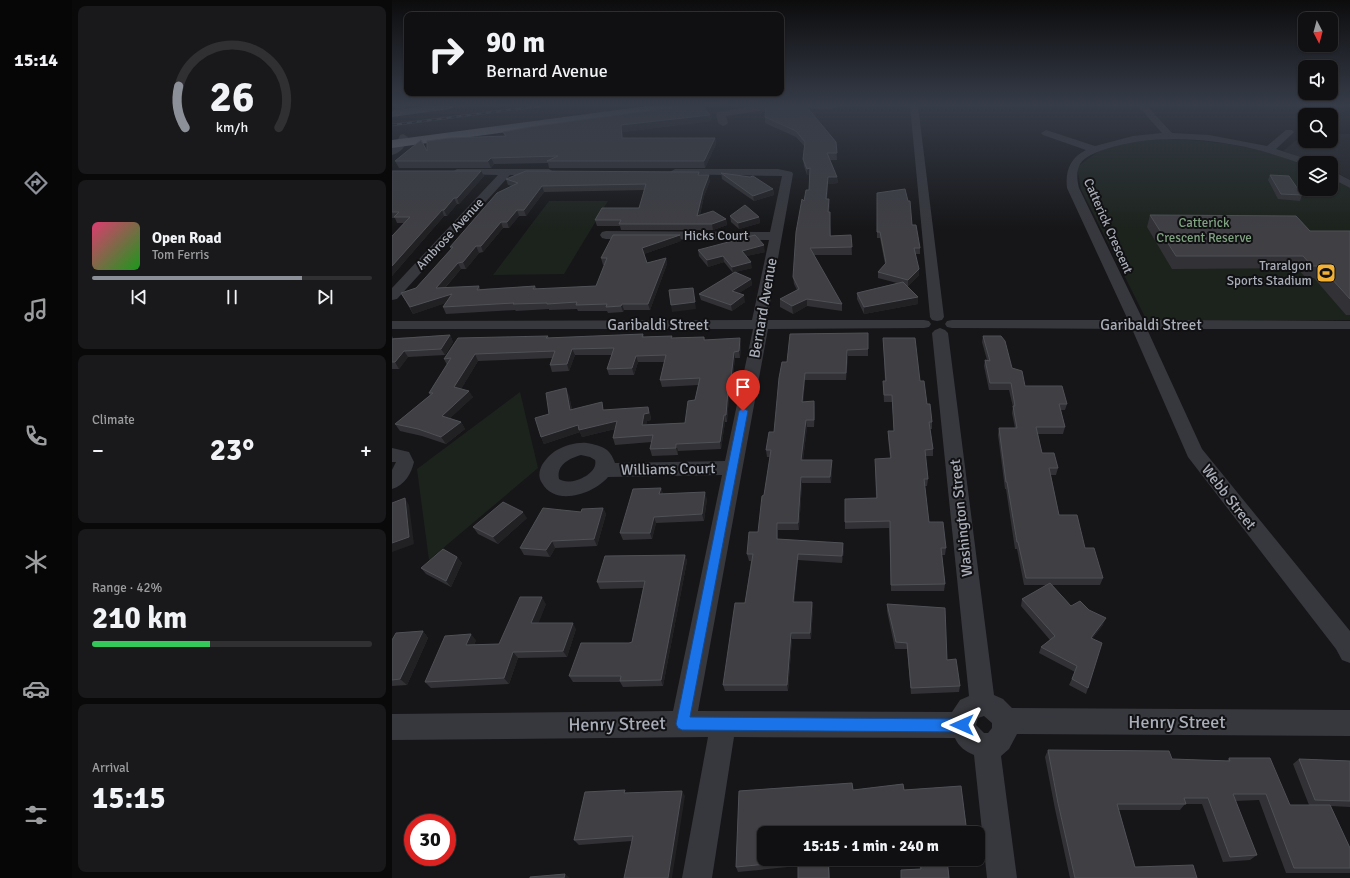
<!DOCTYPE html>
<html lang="en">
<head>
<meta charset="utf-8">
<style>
  :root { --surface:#101012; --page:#19191b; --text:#f1f3f6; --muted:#9c9d9f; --line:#303032; --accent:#8c9099 }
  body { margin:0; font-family:Signika,sans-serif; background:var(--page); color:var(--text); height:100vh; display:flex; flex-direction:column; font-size:15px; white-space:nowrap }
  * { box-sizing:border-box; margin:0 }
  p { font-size:13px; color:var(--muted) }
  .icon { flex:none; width:22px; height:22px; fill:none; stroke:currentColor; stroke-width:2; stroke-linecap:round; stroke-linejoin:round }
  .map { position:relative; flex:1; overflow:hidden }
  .panel { display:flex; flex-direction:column; gap:6px; padding:6px; background:#09090a; width:320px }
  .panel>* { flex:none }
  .hud { position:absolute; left:12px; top:12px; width:380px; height:84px; border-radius:8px; box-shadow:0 1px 3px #0004,0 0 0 1px var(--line); background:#101012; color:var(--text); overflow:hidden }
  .needle { width:26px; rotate:174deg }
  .tools { position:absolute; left:906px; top:12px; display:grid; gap:8px }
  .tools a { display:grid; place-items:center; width:40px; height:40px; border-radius:8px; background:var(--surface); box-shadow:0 1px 3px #0004,0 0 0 1px var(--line); font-size:20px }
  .speed { position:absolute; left:12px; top:814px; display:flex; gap:8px; font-size:20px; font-weight:700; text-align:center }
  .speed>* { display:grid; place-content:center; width:52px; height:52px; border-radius:50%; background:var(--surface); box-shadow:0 1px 3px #0004,0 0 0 1px var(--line); line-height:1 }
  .speed .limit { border:6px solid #d22; background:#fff; color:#111 }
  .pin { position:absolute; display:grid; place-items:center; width:34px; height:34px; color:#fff; margin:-41px -17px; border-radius:50% 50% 50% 0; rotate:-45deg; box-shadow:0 0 4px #0007 }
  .pin .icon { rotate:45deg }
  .me { position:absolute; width:44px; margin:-22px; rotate:270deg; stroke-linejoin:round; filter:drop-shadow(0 0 3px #0008) }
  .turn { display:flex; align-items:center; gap:14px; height:84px; padding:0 16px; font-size:18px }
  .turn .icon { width:52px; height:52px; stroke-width:2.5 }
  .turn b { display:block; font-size:28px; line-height:34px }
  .big { font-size:30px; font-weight:800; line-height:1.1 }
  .panel .tile { flex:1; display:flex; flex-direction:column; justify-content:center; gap:6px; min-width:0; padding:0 14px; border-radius:8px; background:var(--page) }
  .panel .dial { align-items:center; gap:0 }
  .dial svg { height:104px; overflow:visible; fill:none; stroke:var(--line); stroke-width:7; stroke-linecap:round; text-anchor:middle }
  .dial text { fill:var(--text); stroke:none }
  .song { display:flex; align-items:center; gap:12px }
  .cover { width:48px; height:48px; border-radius:6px; background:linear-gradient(135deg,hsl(340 70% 55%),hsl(120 70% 35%)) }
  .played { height:4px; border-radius:2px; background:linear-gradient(90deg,var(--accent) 75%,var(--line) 75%) }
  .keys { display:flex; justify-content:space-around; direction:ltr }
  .heat { display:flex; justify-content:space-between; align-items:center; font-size:22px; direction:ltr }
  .charge { height:6px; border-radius:3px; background:linear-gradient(90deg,#34c759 42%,var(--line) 0) }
  .trip { position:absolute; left:365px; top:826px; width:228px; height:40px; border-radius:8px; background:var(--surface); box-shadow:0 1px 3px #0004,0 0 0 1px var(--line); font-weight:800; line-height:40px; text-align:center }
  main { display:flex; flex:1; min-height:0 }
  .tabs { display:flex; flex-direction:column; width:72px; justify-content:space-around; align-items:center; background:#060607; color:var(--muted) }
  .tabs .icon { width:28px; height:28px }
  .tabs .active { color:var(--accent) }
  .tabs b { font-size:18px; color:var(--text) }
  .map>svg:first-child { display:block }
  .built { fill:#222225 }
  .green { fill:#1c231d }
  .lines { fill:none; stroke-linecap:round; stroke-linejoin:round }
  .minor { fill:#37383d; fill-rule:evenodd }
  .major { fill:#53555c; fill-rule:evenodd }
  .highway { fill:#63666e; fill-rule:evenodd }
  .rail-casing { stroke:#4a4c52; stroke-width:2.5 }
  .rail { stroke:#111113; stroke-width:1.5; stroke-dasharray:5; stroke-linecap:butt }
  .wall { fill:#323236 }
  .shaded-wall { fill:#212124 }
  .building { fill:#3f3f44; stroke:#4f5156 }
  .route { fill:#1a73e8; stroke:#114b97 }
  .labels { text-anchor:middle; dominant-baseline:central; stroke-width:4; stroke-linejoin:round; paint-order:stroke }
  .far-park-label { font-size:13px; fill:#7fa381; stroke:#111113 }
  .far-street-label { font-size:13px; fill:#a8adb8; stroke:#111113 }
  .far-poi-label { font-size:13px; fill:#a8adb8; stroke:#111113; text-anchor:end }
  .street-label { font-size:15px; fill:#a8adb8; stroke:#111113 }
  .near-street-label { font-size:18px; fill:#a8adb8; stroke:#111113 }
</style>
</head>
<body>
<main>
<nav class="tabs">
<b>15:14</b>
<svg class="icon active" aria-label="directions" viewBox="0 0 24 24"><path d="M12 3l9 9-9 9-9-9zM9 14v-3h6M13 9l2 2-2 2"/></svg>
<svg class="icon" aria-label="music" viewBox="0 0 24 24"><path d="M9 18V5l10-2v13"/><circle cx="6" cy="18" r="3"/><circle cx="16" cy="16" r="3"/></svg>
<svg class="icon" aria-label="phone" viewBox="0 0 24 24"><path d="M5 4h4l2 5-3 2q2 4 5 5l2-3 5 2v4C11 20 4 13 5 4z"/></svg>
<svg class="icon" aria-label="climate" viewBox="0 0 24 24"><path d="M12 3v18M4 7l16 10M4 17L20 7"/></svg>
<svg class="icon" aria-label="car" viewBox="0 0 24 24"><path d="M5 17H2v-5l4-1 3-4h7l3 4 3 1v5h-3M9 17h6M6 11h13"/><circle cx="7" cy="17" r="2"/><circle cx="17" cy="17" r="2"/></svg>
<svg class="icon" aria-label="filters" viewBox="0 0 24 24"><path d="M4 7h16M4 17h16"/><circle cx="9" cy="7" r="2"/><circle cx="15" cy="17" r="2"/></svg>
</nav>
<section class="panel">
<div class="tile dial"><svg viewBox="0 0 100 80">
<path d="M14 69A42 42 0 1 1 86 69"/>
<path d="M14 69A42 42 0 0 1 9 37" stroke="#8c9099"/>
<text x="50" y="56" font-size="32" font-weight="700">26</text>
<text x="50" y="72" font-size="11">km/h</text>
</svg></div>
<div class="tile">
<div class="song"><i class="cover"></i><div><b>Open Road</b><p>Tom Ferris</p></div></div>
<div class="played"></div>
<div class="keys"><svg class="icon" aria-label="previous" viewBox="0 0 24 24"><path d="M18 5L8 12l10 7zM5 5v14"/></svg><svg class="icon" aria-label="pause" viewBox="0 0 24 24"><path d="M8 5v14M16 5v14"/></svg><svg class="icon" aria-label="next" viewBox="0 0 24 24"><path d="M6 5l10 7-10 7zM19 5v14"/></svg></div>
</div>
<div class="tile"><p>Climate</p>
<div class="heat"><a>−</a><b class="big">23°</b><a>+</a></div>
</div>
<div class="tile"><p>Range · 42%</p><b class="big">210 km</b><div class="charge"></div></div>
<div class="tile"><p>Arrival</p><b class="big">15:15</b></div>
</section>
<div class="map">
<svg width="958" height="878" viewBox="0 0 958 878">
  <rect width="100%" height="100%" fill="#161618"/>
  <path class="built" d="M912 134 913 141H939V134H958V180L939 169V163H924L891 151Z"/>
  <path class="green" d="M774 139C822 140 868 147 913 164V189H939V177L958 188V320L755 321 689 189 685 167 708 150 739 141Z
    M157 201H216L172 274 101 275Z
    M128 392 146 468 37 560 25 469Z"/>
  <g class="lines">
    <path class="minor" d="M5 106H15L4 115H0V110Z
      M361 106H384L380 109 334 116 336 123 334 125 331 126 326 123 324 114 326 112Z
      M413 106H449C444 110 418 110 413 106Z
      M518 106H526L552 317 550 320 545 321 540 320 538 317Z
      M746 106H755L780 133 817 135 875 146 894 130H900L902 132 900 134 884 149 921 161 922 163H913V165C890 157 867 149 843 145 800 137 755 136 714 149 705 152 693 156 688 164 684 172 685 180 687 188L751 320 958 321V329H755L810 449 958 631V663L950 660 944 649 796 457 740 329 560 328 555 327 553 324 555 321 560 320H736L675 188C673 171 678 158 694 150L651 135 649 133 654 130 703 146 741 136 770 133Z
      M11 134 16 137C14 146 9 153 0 155V147L4 144 8 135Z
      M65 169H157L162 172 157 175H118L5 299 0 300V288L106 175 61 174 60 172Z
      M283 169H386L400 172 401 174 375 320H532L537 321 539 324 537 327 532 328 376 329 306 711 560 712 568 700 577 696 540 333 543 330 548 328 553 330 556 333 602 695 611 699 620 708 958 710V736L625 734 617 749 609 756 625 878H595L582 755C573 751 567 747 563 738L342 737 320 878H290L316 737 0 740V714L281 711 330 475 216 477C202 494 163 507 150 483 146 477 147 471 150 465 154 459 158 454 165 450 174 445 185 442 195 443 210 446 218 448 223 463L333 461 361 329H0V321L360 320 377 240 214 239 210 238 208 235 210 232 214 231 378 232 390 176 279 174 278 172ZM189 455 198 457 203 460C207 474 178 487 167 479 164 465 178 458 189 455ZM592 716 600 723V728L596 733H592L584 725 586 718Z
      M939 170 958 180V188L939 178Z
      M0 448 17 452 22 462C19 474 13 485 0 489V470L4 462H0Z"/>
    <path class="major" d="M32 106H63L58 109 0 117V111Z"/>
    <path class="highway" d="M255 106H286L281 109 0 148V140Z"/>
    <defs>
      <path id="rail" d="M0 125 148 106"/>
    </defs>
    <use href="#rail" class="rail-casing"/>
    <use href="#rail" class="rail"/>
  </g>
  <path class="wall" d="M286 106H311L318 115 319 121 231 132V138H323L324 144 313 168H157L156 163 102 164 99 168H7L3 161 35 151 113 136 111 132 286 107Z
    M373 117 444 142 445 160H438L445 177 446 183 436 184 435 199H437V212L439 236 459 235 460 255H422L450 304V311L415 306 401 314 388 307V299L405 290 402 284 401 277 412 201 417 190V175H415L412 166 411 159 413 147 404 137 373 123Z
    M0 171H89L92 176 67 204H65L55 216H52L0 276V236L12 223H5L3 218H0Z
    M329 173 381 189 382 195 362 201 330 179Z
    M308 175 318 181 312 196 308 215 334 219 335 225 321 230H229L228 226H205L203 220 247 208 253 190 152 192 134 216H127L117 228H111L91 252 87 253 74 269H69L53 288 87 286 88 289 143 286 145 289 204 286 213 265H211L209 258 289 241 252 254 255 263 274 258 275 264 258 310H232L231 312 216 313 215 311H186L185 309 157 310V309L124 311 123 310 54 314 51 307 53 303 21 314 9 293 24 288 59 249 58 247 120 186 116 185 114 179Z
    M878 175 910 195 908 201 886 199 876 180Z
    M485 193 520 225 528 248V254H523L527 275 516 286H515L526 304 472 314 465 299V293L505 283 486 278V272L493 264 488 238H485Z
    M758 215 918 231H958V315H954L922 278H914L905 268 780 269 755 227Z
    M338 216 367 217 368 223 347 229 339 222Z
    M306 250 373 252 354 256 360 268 343 272 359 279 360 285 347 293 353 302 340 311 309 300 307 294 342 273H341L332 262 316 267 307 256Z
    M476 333V356H456L454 380H413L411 402 423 408 422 427H415L411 460H440V467L439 483H410L407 530H386V539L452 550 450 563 406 560 402 602H420L421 609 419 639H400L396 691H333L331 685 353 603 359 561H357L355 554 366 532 372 495 378 457H375L374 450 382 432 395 362Z
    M251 334 252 337 280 336V338L312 337 313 340 349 344 348 358H343L340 384H338L335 422H333L329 449 286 451V455L260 456 258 449 260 442 223 445 221 438 223 429 190 437 188 432 152 444 149 437 157 414 177 395 180 410H212L258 413 259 420 255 421 254 425 293 423 303 400 306 385 270 387 268 380 272 362H246L242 375H217L215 369 220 355H183L177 371 160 372 158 365 160 358 86 361 69 389 81 397 58 418 69 422 73 429 54 444 30 436 8 431 3 424 38 395 37 393 55 365 52 359 156 336 157 338Z
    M58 335 61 342 53 355 16 357 7 369H0V336L1 338Z
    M591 336 620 368 633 386 675 404 673 410H669L673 427 671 434H646L650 453 666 468 664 475H659L667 515 693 548 711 578 708 585H660L679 606 711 625 700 639 696 688 694 694 677 685 683 672 647 653 649 647 658 640 629 606 630 599 656 585H632L625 549H623L614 489H613L606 435 607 428H623L620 413 621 407 617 390H597L592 366 593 360H595L590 342Z
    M491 338 528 381 540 422V429H538L541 449V456H533L536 479 535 486H533L537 522 554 548 553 555H550L553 584 552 591H499L497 528 453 529V522L484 498 483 465 498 458 496 438V431H502L500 402H492L491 381H493Z
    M269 488 271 494 315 499 312 521 264 523 260 539 231 540 228 533Z
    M211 508 214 514 205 546 163 548 158 557 132 555 128 548 189 512Z
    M135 518 106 544 86 534 81 527Z
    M293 555 295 561 271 686 231 687 228 682H181L177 676 240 642 251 588 208 589 205 582Z
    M65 557 70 563 59 587 34 574 29 568Z
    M154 604 146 623 184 629 175 657 126 658 117 684 39 688 33 682 84 640 82 645 107 644Z
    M495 604 555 660 568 686 567 692 519 694 515 649H503L495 611Z
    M31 631 36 638 15 685 0 686V640Z
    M656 750 780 759 835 761 837 758 898 805H917L901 764 907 759 958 761V807L939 806 958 848V873H894L867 800 843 801 865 855 858 860 831 862 810 804H793L788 810H727L743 867 805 878H678L663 809 653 757Z
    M460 783 461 790 511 784 512 790 569 786 575 833H372V859H437L438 878H406V866L346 872 344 867 347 791Z
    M235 793 293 796 240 841 187 845 182 840Z
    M527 859H555L557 878H509V870L528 869Z"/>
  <path class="shaded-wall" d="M318 115 319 121 231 132 232 144 230 138 229 125Z
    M323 138 324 144 313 168 312 161Z
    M99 158 102 164 99 168 96 161Z
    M418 168V175H415V169Z
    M89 171 92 176 67 204 65 198Z
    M317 175 318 181 312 196 306 222 305 216 311 191Z
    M436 177H445L446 183 436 184 434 206V199Z
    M150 186 152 192 134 216 132 210Z
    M381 189 382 195 362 201 361 196Z
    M62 198 65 204 55 216 52 210Z
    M437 199 438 206 436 219V212Z
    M50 210 52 216 0 276V266Z
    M125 210 127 216 117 228 115 222Z
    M367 217 368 223 347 229 346 223Z
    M334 219 335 225 321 230 320 224Z
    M109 222 111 228 91 252 89 246Z
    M288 235 289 241 252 254 250 248Z
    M372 245 373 252 351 257 350 251Z
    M84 246 87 253 74 269 71 262Z
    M331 256 332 262 316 267 315 260Z
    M274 258 275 264 258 310 256 304Z
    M359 262 360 268 341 273 340 267Z
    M66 263 69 269 47 294 44 288Z
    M527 269V275L516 286V280Z
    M359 279 360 285 341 297 340 291Z
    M301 288 304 309 280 312 279 305Z
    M60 294 63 300 21 314 18 307Z
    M352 295 353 302 340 311 339 305Z
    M526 297V304L472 314V307Z
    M415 299V306L401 314 400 306Z
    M230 304 232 310 231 312 229 306Z
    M58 335 61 342 53 355 49 349Z
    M348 338 349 344 348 358 347 351Z
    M180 349 183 355 177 371 175 364Z
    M455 350 456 356 454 380V373Z
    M12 351 16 357 7 369 3 362Z
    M342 352 343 358 340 384 339 378Z
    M83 354 86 361 66 394 62 387Z
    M244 356 246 362 242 375 240 368Z
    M413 373V380L411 408 410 402Z
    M337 378 338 384 335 422 334 415Z
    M174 388 177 395 181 417 178 410Z
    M77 391 81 397 54 422 50 416Z
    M422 401 423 408 422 427Z
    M256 407 259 420 255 421 252 432 250 425 252 414Z
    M332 415 333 422 329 449 328 442Z
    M414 420 415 427 410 467 409 460Z
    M225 421 227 428 190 437 188 432 152 444 149 437 186 425Z
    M69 422 73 429 54 444 49 437Z
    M284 444 286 451V455L284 448Z
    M440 460V467L439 483 438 477Z
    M409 477 410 483 407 530 406 523Z
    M269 488 271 495 267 494Z
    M313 492 315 499 312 521 310 514Z
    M13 498 17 505 22 544 0 552V543Z
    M211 508 214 514 205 546 202 539Z
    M131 512 135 518 106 544 101 537Z
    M262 517 264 523 260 539 258 533Z
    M385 523 386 530V546L385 539Z
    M160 541 163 548 158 557 154 550Z
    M451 543 452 550 450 563V556Z
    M406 554V560L402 609 401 602Z
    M293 555 295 561 271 686 269 680Z
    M65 557 70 563 59 587 54 581Z
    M150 597 154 604 144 630 139 623Z
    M420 602 421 609 419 639 418 633Z
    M714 618 711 625 696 644 699 638Z
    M181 623 184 629 175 657 171 651Z
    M31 631 36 638 15 685 8 679Z
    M399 633 400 639 396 691 395 685Z
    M79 634 84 640 79 652 74 645Z
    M121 652 126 658 117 684 112 678Z
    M290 791 293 796 280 878H276Z
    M173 874 178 878H172Z"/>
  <path class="building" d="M287 106H311L318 115 229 125 230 138H323L312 161H155L166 156 99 158 96 161H3L29 140 35 151V141L58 138 114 136 111 132 138 127 287 107Z
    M374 106H414L444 142 445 153H435L445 177H436L434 199H437L436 212H438V236L459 235 460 247 418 248 450 304 415 299 400 306 388 299 407 289 401 277 404 232 410 199 412 201 414 190H417L418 168 415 169 411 159 413 142 404 131 373 117Z
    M0 171H89L65 198H62L52 210H50L0 266V236L18 217H2L7 212H0Z
    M134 171 307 172 306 175H317L311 191 305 216 321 211 334 219 320 224H227L229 220H203L210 208H247L254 184 150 186 132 210H125L115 222H109L89 246H84L71 262 66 263 44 288 87 286 85 290 143 286 141 289 204 286 215 258H209L221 235H288L250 248 255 263 274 258 256 304H230L229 306 214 307 215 304 184 305 185 302 155 304V303L121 304 122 303 51 307 60 294 18 307 9 293 24 288 61 247H58L105 193 126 183 114 179Z
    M329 173 358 177 361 176 381 189 361 196Z
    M878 175 897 176 910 195 889 194Z
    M513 189 516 201H518L520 225H524L528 248H522L527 269 516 280 486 272 494 263 488 232H485V193Z
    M353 205 367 217 346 223 338 216Z
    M758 215 904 216 918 231H958V299L928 266H920L911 256H784Z
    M363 235 372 245 350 251 359 262 340 267 331 256 315 260 306 250Z
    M343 272 359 279 340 291 352 295 339 305 307 294Z
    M511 282 526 297 472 307 465 293Z
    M301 288 303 302 279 305 277 290Z
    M476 333V349L455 350 454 373H413L410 402 422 401V420H414L409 460H440L438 477H409L406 523H385V539L451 543 450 556 406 554 401 602H420L418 633H399L395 685H331L343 603H353L361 554H355L357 532H366L370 496 372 495 379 450H374L377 432H382L387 378 390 362H395L398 334Z
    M251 334 250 337 280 336 279 338 312 337V340L348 338 347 351 342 352 339 378H337L334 415H332L328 442 284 444V448L258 449 261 435 221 438 225 421 187 430 186 425 149 437 143 418 157 414 154 393 174 388 178 410 210 402 211 410 256 407 257 413 252 414 250 425 293 423 296 401 303 400 308 378 268 380 274 355 244 356 240 368 215 369 222 348 180 349 175 364 158 365 163 351 83 354 62 387 77 391 50 416 69 422 49 437 26 429 3 424 41 393H37L59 358 52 359 66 338 156 336 154 338Z
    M58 335 49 349 12 351 3 362H0V339Z
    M591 336H609L613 341 620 368 630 371 633 386H670L675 404H667L673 427H644L650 453H662L666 468H657L667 515H685L693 548H702L711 578H634L626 542H625L615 482H614L607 428H625L621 406H623L619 383H598L593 360 598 361Z
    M491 338H523L528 381H532L535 404H538L540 422H537L541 449 533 450 536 479H532L537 522H551L554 548H549L553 584 499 585 498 521 453 522V499L485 498 483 459 499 458 496 431H502L500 395H492L491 381H494Z
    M269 488 267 494 313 492 310 514 262 517 258 533H228L241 489Z
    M13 498 17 537 0 543V503Z
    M111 502 131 512 101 537 81 527Z
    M151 508 189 512 190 509 211 508 202 539 160 541 154 550 128 548Z
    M51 549 65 557 54 581 29 568Z
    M293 555 269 680 228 681 229 676H177L189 643H237L240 642 253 581 205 582 213 556Z
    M658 583 679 606 688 601 697 610 714 618 699 638 710 643 696 688 680 679 685 666 649 647 663 636 630 599Z
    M128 597H150L139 623H181L171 651 121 652 112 678 33 682 53 636 79 634 74 645 107 644Z
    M495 604 553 608 555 660 564 659 568 686 519 688 515 643 504 642Z
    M31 631 8 679 0 680V640L4 633Z
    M656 750 777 751 780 759 838 761 837 758H878L898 805H938L958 848V868H902L874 794H841L865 855 838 857 816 798H792L794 804H725L743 867 801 865 805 878H683L666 803Z
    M907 759 958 761V801L923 800Z
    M460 783 461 790 511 784 512 790 569 786 575 833H372V859H436L437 878H406V861L344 867 347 791Z
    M233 790 232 793 290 791 276 878H232L241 836 182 840 193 792Z
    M528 859H555L557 878H509V870L529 869Z
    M173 874 172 878H138V877Z"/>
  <linearGradient id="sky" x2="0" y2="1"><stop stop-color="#0c0c0d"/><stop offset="0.46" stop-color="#363c48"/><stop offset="1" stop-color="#363c48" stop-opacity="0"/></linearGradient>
  <rect width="958" height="229" fill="url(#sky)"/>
  <path class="route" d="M351 408 356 411 298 717 570 719 575 721 577 725 575 730 570 732 290 730 286 728 284 724 347 411Z"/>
  <defs>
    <symbol id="stadium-square" viewBox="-11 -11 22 22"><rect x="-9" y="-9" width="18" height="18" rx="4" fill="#f2b134" stroke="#111113"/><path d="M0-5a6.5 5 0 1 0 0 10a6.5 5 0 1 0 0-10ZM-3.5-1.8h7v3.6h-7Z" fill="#111"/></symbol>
  </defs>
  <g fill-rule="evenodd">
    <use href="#stadium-square" x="923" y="262" width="22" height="22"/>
  </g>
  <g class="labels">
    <g class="far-park-label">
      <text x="812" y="223">Catterick<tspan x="812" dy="15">Crescent Reserve</tspan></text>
    </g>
    <g class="far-street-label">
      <text transform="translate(716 226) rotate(66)">Catterick Crescent</text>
      <text transform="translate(58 234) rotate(-47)">Ambrose Avenue</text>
      <text x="324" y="236">Hicks Court</text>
    </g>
    <g class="far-poi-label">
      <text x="920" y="266">Traralgon<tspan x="920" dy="15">Sports Stadium</tspan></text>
    </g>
    <g class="street-label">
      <text transform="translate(371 308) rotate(-80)">Bernard Avenue</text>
      <text x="266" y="325">Garibaldi Street</text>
      <text x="759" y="325">Garibaldi Street</text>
      <text transform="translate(276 469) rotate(-1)">Williams Court</text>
      <text transform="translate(837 497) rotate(52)">Webb Street</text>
      <text transform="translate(569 518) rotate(-96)">Washington Street</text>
    </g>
    <g class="near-street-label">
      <text x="785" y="722">Henry Street</text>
      <text transform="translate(225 724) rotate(-1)">Henry Street</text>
    </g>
  </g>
</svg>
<div class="tools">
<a><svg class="needle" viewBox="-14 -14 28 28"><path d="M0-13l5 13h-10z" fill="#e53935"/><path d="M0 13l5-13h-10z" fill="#9c9d9f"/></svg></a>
<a><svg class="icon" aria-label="sound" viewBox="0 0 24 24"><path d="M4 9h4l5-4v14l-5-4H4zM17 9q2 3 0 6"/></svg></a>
<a><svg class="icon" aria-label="search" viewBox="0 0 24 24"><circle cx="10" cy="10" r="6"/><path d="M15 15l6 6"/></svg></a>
<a><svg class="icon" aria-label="layers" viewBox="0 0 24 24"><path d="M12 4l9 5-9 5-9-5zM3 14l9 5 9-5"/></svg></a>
</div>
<div class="speed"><div class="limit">30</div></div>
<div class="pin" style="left:351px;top:411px;background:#d93025"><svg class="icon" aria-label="arrive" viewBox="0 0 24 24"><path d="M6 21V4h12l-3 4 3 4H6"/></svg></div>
<svg class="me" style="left:570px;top:725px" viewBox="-20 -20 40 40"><path d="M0-17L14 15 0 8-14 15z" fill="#1a73e8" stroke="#fff" stroke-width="4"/></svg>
<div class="trip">15:15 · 1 min · 240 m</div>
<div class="hud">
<div class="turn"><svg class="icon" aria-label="right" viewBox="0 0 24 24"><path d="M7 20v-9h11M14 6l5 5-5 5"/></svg><div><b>90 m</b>Bernard Avenue</div></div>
</div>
</div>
</main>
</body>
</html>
